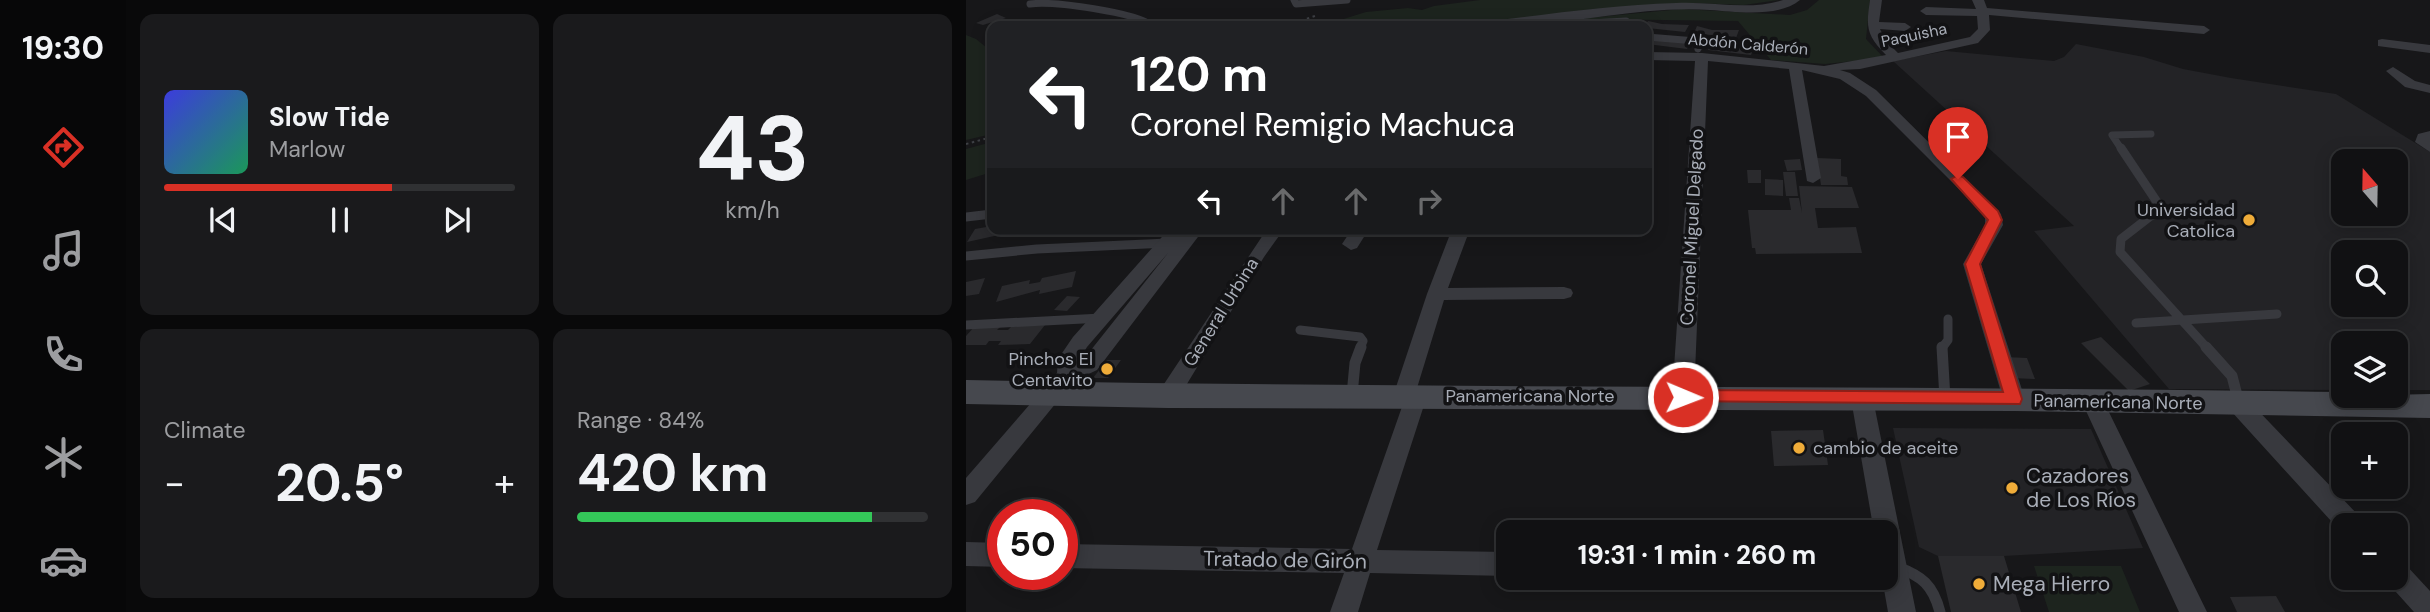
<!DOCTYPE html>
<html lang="en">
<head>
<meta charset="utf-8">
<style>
  :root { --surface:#111113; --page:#1a1a1c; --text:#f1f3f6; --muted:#9c9da0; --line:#303133; --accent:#d93025 }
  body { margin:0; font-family:"DM Sans",sans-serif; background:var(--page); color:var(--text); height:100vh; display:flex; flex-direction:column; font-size:26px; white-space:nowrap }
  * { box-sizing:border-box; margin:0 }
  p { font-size:23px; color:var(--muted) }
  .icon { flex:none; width:38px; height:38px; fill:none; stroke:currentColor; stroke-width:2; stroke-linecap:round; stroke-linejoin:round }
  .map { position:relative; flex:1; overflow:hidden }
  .drawer { display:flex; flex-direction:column; gap:14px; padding:14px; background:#09090a; width:840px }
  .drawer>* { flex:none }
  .hud { position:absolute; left:21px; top:21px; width:665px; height:214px; border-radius:14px; box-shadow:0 4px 18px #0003,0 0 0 2px var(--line); background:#202124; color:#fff; overflow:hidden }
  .needle { width:46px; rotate:340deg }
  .buttons { position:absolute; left:1365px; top:149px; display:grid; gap:14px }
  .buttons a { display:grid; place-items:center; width:77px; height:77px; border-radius:14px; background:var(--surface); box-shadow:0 4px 18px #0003,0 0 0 2px var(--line); font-size:35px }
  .speed { position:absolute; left:21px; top:499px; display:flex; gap:14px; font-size:35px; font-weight:700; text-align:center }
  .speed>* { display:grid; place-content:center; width:91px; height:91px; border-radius:50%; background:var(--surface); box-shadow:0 4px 18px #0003,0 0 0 2px var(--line); line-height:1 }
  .speed .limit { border:10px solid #d22; background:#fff; color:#111 }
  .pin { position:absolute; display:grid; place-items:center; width:60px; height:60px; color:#fff; margin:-72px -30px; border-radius:50% 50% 50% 0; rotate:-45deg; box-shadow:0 0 7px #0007 }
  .pin .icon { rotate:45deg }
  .me { position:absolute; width:77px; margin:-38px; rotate:91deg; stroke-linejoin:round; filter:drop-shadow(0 0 5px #0008) }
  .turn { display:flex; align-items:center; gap:24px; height:147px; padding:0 28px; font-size:32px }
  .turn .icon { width:91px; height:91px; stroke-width:2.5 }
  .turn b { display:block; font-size:49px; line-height:60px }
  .lanes { display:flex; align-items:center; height:66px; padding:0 28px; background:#0003; justify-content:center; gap:35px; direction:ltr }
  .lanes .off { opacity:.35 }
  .big { font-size:52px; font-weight:700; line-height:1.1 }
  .drawer .widget { flex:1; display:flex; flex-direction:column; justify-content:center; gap:10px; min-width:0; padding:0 24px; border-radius:14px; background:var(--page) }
  .drawer .dial { align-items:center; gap:0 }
  .dial b { font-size:91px; line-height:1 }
  .song { display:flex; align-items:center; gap:21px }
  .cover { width:84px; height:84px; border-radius:10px; background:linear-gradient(135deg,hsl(240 70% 55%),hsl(150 70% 35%)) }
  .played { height:7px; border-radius:4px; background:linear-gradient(90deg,var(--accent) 65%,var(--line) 65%) }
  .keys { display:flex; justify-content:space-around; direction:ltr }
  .heat { display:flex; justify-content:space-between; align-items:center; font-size:38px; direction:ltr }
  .charge { height:10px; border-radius:5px; background:linear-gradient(90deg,#34c759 84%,var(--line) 0) }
  .drawer .tiles { flex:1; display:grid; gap:14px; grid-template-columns:repeat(2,1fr) }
  .trip { position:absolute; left:530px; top:520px; width:402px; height:70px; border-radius:14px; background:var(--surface); box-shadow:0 4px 18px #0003,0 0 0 2px var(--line); font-weight:700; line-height:70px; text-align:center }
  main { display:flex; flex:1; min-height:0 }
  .tab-bar { display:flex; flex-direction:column; width:126px; justify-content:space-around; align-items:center; background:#070708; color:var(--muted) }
  .tab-bar .icon { width:49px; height:49px }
  .tab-bar .selected { color:var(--accent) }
  .tab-bar b { font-size:32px; color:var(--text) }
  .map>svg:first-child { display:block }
  .built { fill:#232326; fill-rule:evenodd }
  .green { fill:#1d241e }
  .building { fill:#2a2a2d }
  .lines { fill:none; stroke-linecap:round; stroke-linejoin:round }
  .path { stroke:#3e4045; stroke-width:2; stroke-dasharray:2.5 3.5; stroke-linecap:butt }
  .lane-far2 { stroke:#38393e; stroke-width:7 }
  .lane-far1 { stroke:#38393e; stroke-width:9 }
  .lane { stroke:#38393e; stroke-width:11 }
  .street { fill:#38393e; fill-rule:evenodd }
  .secondary { fill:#46484e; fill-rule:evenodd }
  .route { fill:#d93025; stroke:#8d1f18; stroke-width:2 }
  .poi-dot { fill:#efac39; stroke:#121214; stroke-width:2.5 }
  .labels { text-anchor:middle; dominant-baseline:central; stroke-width:7; stroke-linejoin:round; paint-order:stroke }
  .far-street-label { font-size:16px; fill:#a9aeb8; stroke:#121214 }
  .poi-label { font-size:18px; fill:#a9aeb8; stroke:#121214; text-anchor:end }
  .street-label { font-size:18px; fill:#a9aeb8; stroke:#121214 }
  .near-poi-label { font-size:21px; fill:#a9aeb8; stroke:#121214; text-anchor:start }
  .near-street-label { font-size:21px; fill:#a9aeb8; stroke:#121214 }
</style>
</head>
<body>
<main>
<nav class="tab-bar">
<b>19:30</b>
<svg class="icon selected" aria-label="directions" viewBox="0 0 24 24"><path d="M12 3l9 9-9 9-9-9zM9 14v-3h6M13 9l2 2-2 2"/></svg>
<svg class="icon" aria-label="music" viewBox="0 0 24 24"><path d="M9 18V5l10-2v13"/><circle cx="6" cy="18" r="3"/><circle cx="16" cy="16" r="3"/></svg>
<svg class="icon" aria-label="phone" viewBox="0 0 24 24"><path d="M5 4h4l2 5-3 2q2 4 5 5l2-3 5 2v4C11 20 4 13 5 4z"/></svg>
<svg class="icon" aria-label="climate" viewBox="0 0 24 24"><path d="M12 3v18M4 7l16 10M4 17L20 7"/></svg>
<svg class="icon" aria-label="car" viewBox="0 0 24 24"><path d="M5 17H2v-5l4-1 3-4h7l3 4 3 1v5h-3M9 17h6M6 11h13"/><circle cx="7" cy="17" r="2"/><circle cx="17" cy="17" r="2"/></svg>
</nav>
<section class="drawer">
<div class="tiles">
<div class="widget">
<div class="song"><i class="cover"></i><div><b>Slow Tide</b><p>Marlow</p></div></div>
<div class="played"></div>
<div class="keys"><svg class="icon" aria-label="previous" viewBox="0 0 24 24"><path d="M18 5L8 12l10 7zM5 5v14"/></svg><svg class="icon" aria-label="pause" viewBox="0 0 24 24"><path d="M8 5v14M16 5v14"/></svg><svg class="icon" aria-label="next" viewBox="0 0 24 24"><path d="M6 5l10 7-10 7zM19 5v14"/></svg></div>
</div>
<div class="widget dial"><b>43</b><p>km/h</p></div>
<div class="widget"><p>Climate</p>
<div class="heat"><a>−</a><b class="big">20.5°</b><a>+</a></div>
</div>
<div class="widget"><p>Range · 84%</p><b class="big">420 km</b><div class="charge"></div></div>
</div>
</section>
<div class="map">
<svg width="1464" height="612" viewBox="0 0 1464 612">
  <rect width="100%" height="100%" fill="#171719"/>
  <path class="built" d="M1110 44 1178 57 1217 69 1265 78 1370 94 1464 152V390H1430V343H1377V390L1203 389 1068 231 1108 226 927 61 980 51 1088 61 1098 57ZM1377 161H1430V214H1377ZM1377 252H1430V304H1377Z
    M927 428 1125 429 1177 548 1038 556H972L953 547Z"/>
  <path class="green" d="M514 0H813L778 5 725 3 558 18 501 26H355L400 12 442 8 456 10 468 6Z
    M853 0H904L900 39 918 58 859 64 805 60 772 21 622 19 536 26 716 9 824 15 841 10Z
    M0 35 10 39 26 52V134L0 140Z
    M26 142V172L0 180V149Z
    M1155 566 1174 612H1083L1068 566Z"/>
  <path class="building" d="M31 14 40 18 17 25 10 23Z
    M682 21 696 24 723 25 719 32 681 28 679 26Z
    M731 26 746 30H773L770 38 728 33Z
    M681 40 725 41 721 49 681 44Z
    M745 43 767 47H788L785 55 742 50Z
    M851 158 875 159V176L881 177 882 185H855Z
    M834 159 836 170 821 171 818 160Z
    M781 170H795V183H782Z
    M817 172H829L832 196H820Z
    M799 179 817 180V196L799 195Z
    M833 186 886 187 893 208H849L852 228 890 227 896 253 790 254 789 248H786L782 210H825L823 198H833L836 213Z
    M26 226V229L51 231 1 242 9 229Z
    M110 271 106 287 73 294 74 290 30 302 36 286 64 280 63 284 74 282 76 278Z
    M19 278 13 294 0 296V282Z
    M101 296 114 297 101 311 88 310Z
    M79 325 64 344 32 345 35 341H23L20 345H0V336L9 326H35L31 330H42L46 326Z
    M1135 337 1184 384 1163 391 1115 343Z
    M1039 357 1061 358 1069 379 1045 378Z
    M141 360H155L142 378H127Z
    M857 430 862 465 808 466 805 431Z
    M972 556H1038L1055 612H985Z
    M1310 596 1319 612H1271L1264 597Z"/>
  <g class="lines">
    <path class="path" d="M318 26 352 15
      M0 144 26 137"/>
    <path class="lane-far2" d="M328 0 330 4 381 0
      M64 4C88 1 169 12 187 26
      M570 26 660 21
      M681 37 730 41 734 43 732 49
      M1156 150 1146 135 1185 134"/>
    <path class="lane-far1" d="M1155 148 1195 208 1155 239 1154 252 1241 348
      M0 217 26 214
      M0 256 71 249 202 243
      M1170 323 1311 314
      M0 325 136 318
      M334 330 394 337 397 341 394 348
      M976 348 982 340V319"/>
    <path class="lane" d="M976 347 979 399
      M1240 347 1266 376 1273 403
      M386 395 389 363 395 347
      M931 567C956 576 967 585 974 612"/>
    <path class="street" d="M817 0H834C812 18 771 12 744 10 666 5 589 30 513 26L519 22C583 14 646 5 710 3 745 1 783 11 817 0Z
      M904 0H916L913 22 939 23 945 27 939 31 914 29 920 41 932 53 1004 37 1012 29 1011 16 960 15 954 11 960 7 1010 9 1006 0H1018L1021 8 1238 26 1244 30 1238 34 1023 15 1024 30 1012 43 894 69 874 70 884 73 910 90 1035 214 1037 225 1015 264 1059 399 1056 405 1048 407 1040 405 1037 399 997 264 1019 225V215L900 96 874 79 836 70 855 178 847 183 841 181 823 69 742 61 728 397 725 403 717 405 709 403 706 397 729 61 681 60V52L736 53 858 66 920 55C900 35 900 27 904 0Z
      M1416 39 1464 45V53L1412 46V40Z
      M1427 67 1449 81 1464 85V93L1439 87 1420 71Z
      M1464 131V152L1449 142 1452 134Z
      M203 229H238L131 370 108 381 9 502 0 505V478L91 373 92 359 107 337ZM202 253 117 360 112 362 121 347Z
      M301 229H318L298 257 210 402 202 404 194 402 191 396 194 390Z
      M386 229H403L391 248 385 250 376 244Z
      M486 229H504L482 288 598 287 605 289 607 293 605 297 598 299 478 300 451 388 458 390 461 396 411 550 542 552V576L404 573 392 612H364L378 573 96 568V544L386 549 437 404 430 402 427 396 461 294Z
      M896 391 904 393 907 399 950 612H922L916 578H920V532H908L885 399 888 393Z
      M1126 392 1134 394 1137 400 1241 612H1213L1115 400 1118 394Z
      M1273 397 1281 399 1394 517 1397 525H1377L1376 533 1265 411 1262 405 1265 399Z
      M0 542 37 543V567L0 566Z
      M1430 561 1439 564 1464 591V612H1448L1421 582 1419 578H1430Z"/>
    <path class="secondary" d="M0 380C459 389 918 385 1377 392V396L1464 394V418L1048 411 202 408 0 404Z"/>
  </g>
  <path class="route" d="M992 175 997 177 1032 211 1036 220 1014 264 1056 399 1054 404 710 401 708 397 710 392 717 390 1037 392 999 264 1022 220 985 179Z"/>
  <g class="poi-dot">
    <circle cx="1283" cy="220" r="7"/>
    <circle cx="141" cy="369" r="7"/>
    <circle cx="833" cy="448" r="7"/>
    <circle cx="1046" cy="488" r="7"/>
    <circle cx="1013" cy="584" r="7"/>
  </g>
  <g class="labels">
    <g class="far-street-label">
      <text transform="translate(948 35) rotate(-12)">Paquisha</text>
      <text transform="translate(782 44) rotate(5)">Abdón Calderón</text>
    </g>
    <g class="poi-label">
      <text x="1269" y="210">Universidad<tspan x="1269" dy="21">Catolica</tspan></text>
      <text x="127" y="359">Pinchos El<tspan x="127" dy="21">Centavito</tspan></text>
      <text x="847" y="448" text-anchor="start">cambio de aceite</text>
    </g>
    <g class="street-label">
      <text transform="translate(726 227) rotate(-87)">Coronel Miguel Delgado</text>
      <text transform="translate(255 312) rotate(-58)">General Urbina</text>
      <text x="564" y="396">Panamericana Norte</text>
      <text transform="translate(1152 402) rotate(1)">Panamericana Norte</text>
    </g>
    <g class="near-poi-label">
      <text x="1060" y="476">Cazadores<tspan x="1060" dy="24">de Los Ríos</tspan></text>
      <text x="1027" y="584">Mega Hierro</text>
    </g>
    <g class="near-street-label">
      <text transform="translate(319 560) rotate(1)">Tratado de Girón</text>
    </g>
  </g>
</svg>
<div class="buttons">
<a><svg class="needle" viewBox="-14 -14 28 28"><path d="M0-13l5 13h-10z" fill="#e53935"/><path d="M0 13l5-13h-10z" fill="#9c9da0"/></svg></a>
<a><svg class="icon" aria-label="search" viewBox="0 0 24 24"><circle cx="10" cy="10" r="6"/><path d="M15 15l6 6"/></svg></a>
<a><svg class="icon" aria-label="layers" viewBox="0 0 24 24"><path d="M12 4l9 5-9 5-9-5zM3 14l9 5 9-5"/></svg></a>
<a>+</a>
<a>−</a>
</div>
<div class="speed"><div class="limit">50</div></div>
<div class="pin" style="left:992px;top:179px;background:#d93025"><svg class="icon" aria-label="arrive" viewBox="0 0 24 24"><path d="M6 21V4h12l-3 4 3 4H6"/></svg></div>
<svg class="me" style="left:717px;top:397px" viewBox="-20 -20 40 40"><circle r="17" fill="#d93025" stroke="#fff" stroke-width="3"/><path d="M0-11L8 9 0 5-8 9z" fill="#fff"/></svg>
<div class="trip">19:31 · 1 min · 260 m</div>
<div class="hud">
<div class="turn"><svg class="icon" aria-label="left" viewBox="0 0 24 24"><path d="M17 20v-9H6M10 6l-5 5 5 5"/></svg><div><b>120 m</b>Coronel Remigio Machuca</div></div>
<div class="lanes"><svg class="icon" aria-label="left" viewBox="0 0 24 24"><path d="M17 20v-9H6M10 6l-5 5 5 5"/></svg><svg class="icon off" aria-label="ahead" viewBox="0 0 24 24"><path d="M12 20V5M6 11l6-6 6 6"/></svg><svg class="icon off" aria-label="ahead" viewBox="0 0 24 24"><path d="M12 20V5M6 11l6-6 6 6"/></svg><svg class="icon off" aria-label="right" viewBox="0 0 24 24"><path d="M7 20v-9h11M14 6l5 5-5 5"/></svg></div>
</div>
</div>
</main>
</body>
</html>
